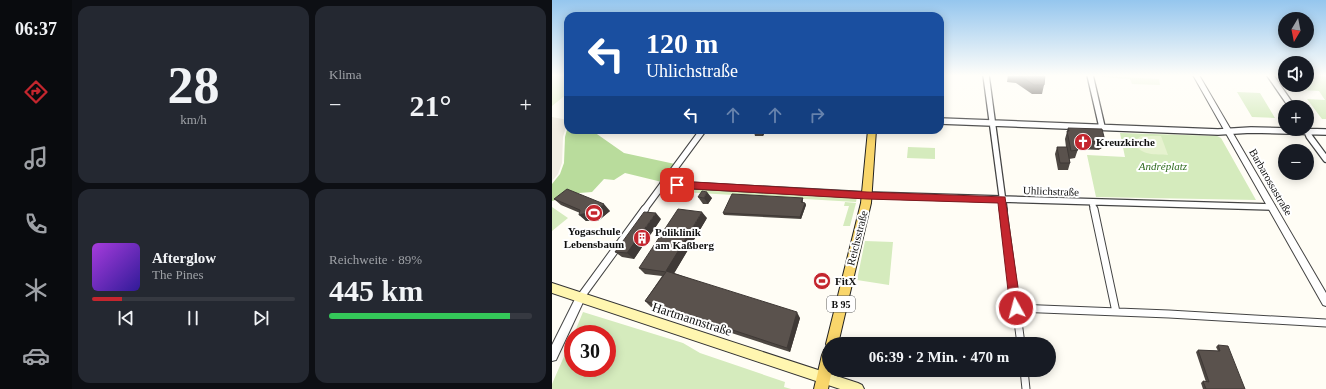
<!DOCTYPE html>
<html lang="de">
<head>
<meta charset="utf-8">
<style>
  :root { --surface:#171b24; --page:#242831; --text:#f1f3f6; --muted:#9ea1a6; --line:#363941; --accent:#c4262e }
  body { margin:0; font-family:Georgia,serif; background:var(--page); color:var(--text); height:100vh; display:flex; flex-direction:column; font-size:15px; white-space:nowrap }
  * { box-sizing:border-box; margin:0 }
  p { font-size:13px; color:var(--muted) }
  .icon { flex:none; width:22px; height:22px; fill:none; stroke:currentColor; stroke-width:2; stroke-linecap:round; stroke-linejoin:round }
  .map { position:relative; flex:1; overflow:hidden }
  .sheet { display:flex; flex-direction:column; gap:6px; padding:6px; background:#0d0f14; width:480px }
  .sheet>* { flex:none }
  .top-card { position:absolute; left:12px; top:12px; width:380px; height:122px; border-radius:12px; box-shadow:0 2px 10px #0003; background:#1a4fa0; color:#fff; overflow:hidden }
  .needle { width:26px; rotate:190deg }
  .tools { position:absolute; left:726px; top:12px; display:grid; gap:8px }
  .tools a { display:grid; place-items:center; width:36px; height:36px; border-radius:50%; background:var(--surface); box-shadow:0 2px 10px #0003; font-size:20px }
  .speed { position:absolute; left:12px; top:325px; display:flex; gap:8px; font-size:20px; font-weight:700; text-align:center }
  .speed>* { display:grid; place-content:center; width:52px; height:52px; border-radius:50%; background:var(--surface); box-shadow:0 2px 10px #0003; line-height:1 }
  .speed .limit { border:6px solid #d22; background:#fff; color:#111 }
  .pin { position:absolute; display:grid; place-items:center; width:34px; height:34px; color:#fff; margin:-17px; border-radius:8px; box-shadow:0 2px 6px #0006 }
  .me { position:absolute; width:44px; margin:-22px; rotate:353deg; stroke-linejoin:round; filter:drop-shadow(0 0 3px #0008) }
  .turn { display:flex; align-items:center; gap:14px; height:84px; padding:0 16px; font-size:18px }
  .turn .icon { width:52px; height:52px; stroke-width:2.5 }
  .turn b { display:block; font-size:28px; line-height:34px }
  .lanes { display:flex; align-items:center; height:38px; padding:0 16px; background:#0003; justify-content:center; gap:20px; direction:ltr }
  .lanes .off { opacity:.35 }
  .big { font-size:30px; font-weight:700; line-height:1.1 }
  .sheet .widget { flex:1; display:flex; flex-direction:column; justify-content:center; gap:6px; min-width:0; padding:0 14px; border-radius:12px; background:var(--page) }
  .sheet .dial { align-items:center; gap:0 }
  .dial b { font-size:52px; line-height:1 }
  .song { display:flex; align-items:center; gap:12px }
  .cover { width:48px; height:48px; border-radius:6px; background:linear-gradient(135deg,hsl(280 70% 55%),hsl(250 70% 35%)) }
  .played { height:4px; border-radius:2px; background:linear-gradient(90deg,var(--accent) 15%,var(--line) 15%) }
  .keys { display:flex; justify-content:space-around; direction:ltr }
  .heat { display:flex; justify-content:space-between; align-items:center; font-size:22px; direction:ltr }
  .charge { height:6px; border-radius:3px; background:linear-gradient(90deg,#34c759 89%,var(--line) 0) }
  .sheet .tiles { flex:1; display:grid; gap:6px; grid-template-columns:repeat(2,1fr) }
  .trip { position:absolute; left:270px; top:337px; width:234px; height:40px; border-radius:20px; background:var(--surface); box-shadow:0 2px 10px #0003; font-weight:700; line-height:40px; text-align:center }
  main { display:flex; flex:1; min-height:0 }
  .menu { display:flex; flex-direction:column; width:72px; justify-content:space-around; align-items:center; background:#090b0e; color:var(--muted) }
  .menu .icon { width:28px; height:28px }
  .menu .on { color:var(--accent) }
  .menu b { font-size:18px; color:var(--text) }
  .map>svg:first-child { display:block }
  .green { fill:#d5ebbd }
  .forest { fill:#b9dc9c }
  .pitch { fill:#e6f2cf }
  .plaza { fill:#f1ede2 }
  .lines { fill:none; stroke-linecap:round; stroke-linejoin:round }
  .minor-far1-casing { stroke:#444; stroke-width:8 }
  .minor-casing { stroke:#444; stroke-width:9 }
  .tertiary-casing { stroke:#444; stroke-width:2 }
  .secondary-casing { stroke:#333; stroke-width:2 }
  .primary-casing { stroke:#222; stroke-width:2 }
  .minor-far1 { stroke:#fff; stroke-width:5.5 }
  .minor { stroke:#fff; stroke-width:7 }
  .tertiary { fill:#fff; fill-rule:evenodd }
  .secondary { fill:#fff6b0; fill-rule:evenodd }
  .primary { fill:#f9d66b; fill-rule:evenodd }
  .wall { fill:#4d4742 }
  .shaded-wall { fill:#3f3936 }
  .building { fill:#5a524d; stroke:#3f3936 }
  .route { fill:#c4262e; stroke:#7f191e }
  .labels { text-anchor:middle; dominant-baseline:central; stroke-width:4; stroke-linejoin:round; paint-order:stroke }
  .shield { fill:#fff; stroke:#585858; stroke-width:1 }
  .shield-label { font-size:10px; font-weight:bold; fill:#111 }
  .poi-label { font-size:11px; font-weight:bold; fill:#111; stroke:#fff; text-anchor:start }
  .park-label { font-size:11px; font-style:italic; fill:#2f6b1f; stroke:#fff }
  .street-label { font-size:11px; fill:#111; stroke:#fff }
  .near-street-label { font-size:13px; fill:#111; stroke:#fff }
</style>
</head>
<body>
<main>
<nav class="menu">
<b>06:37</b>
<svg class="icon on" aria-label="directions" viewBox="0 0 24 24"><path d="M12 3l9 9-9 9-9-9zM9 14v-3h6M13 9l2 2-2 2"/></svg>
<svg class="icon" aria-label="music" viewBox="0 0 24 24"><path d="M9 18V5l10-2v13"/><circle cx="6" cy="18" r="3"/><circle cx="16" cy="16" r="3"/></svg>
<svg class="icon" aria-label="phone" viewBox="0 0 24 24"><path d="M5 4h4l2 5-3 2q2 4 5 5l2-3 5 2v4C11 20 4 13 5 4z"/></svg>
<svg class="icon" aria-label="climate" viewBox="0 0 24 24"><path d="M12 3v18M4 7l16 10M4 17L20 7"/></svg>
<svg class="icon" aria-label="car" viewBox="0 0 24 24"><path d="M5 17H2v-5l4-1 3-4h7l3 4 3 1v5h-3M9 17h6M6 11h13"/><circle cx="7" cy="17" r="2"/><circle cx="17" cy="17" r="2"/></svg>
</nav>
<section class="sheet">
<div class="tiles">
<div class="widget dial"><b>28</b><p>km/h</p></div>
<div class="widget"><p>Klima</p>
<div class="heat"><a>−</a><b class="big">21°</b><a>+</a></div>
</div>
<div class="widget">
<div class="song"><i class="cover"></i><div><b>Afterglow</b><p>The Pines</p></div></div>
<div class="played"></div>
<div class="keys"><svg class="icon" aria-label="previous" viewBox="0 0 24 24"><path d="M18 5L8 12l10 7zM5 5v14"/></svg><svg class="icon" aria-label="pause" viewBox="0 0 24 24"><path d="M8 5v14M16 5v14"/></svg><svg class="icon" aria-label="next" viewBox="0 0 24 24"><path d="M6 5l10 7-10 7zM19 5v14"/></svg></div>
</div>
<div class="widget"><p>Reichweite · 89%</p><b class="big">445 km</b><div class="charge"></div></div>
</div>
</section>
<div class="map">
<svg width="774" height="389" viewBox="0 0 774 389">
  <rect width="100%" height="100%" fill="#fffdf5"/>
  <path class="green" d="M755 75H772L774 77V119H770L755 99 773 100 767 91 748 90 744 85H755Z
    M685 92 708 93 723 118 700 117Z
    M568 133 665 136 669 138 704 200 544 197 535 155 573 157Z
    M356 147 383 148V159L355 158Z
    M114 188 305 197 304 202 112 191Z
    M293 202 304 203 298 226H291L297 206H292Z
    M0 207 16 218 0 231Z
    M313 241 341 242 337 285 305 280Z
    M31 312 131 343 148 353 233 382 232 387 239 389H0V384L21 336V368H55V334H22Z"/>
  <path class="forest" d="M16 126V130H43L42 132 72 153 123 164 110 182 73 173 62 180 52 179 40 192 27 193 0 201V184L8 174 12 163 13 137Z"/>
  <path class="pitch" d="M0 75H16V93L0 106Z
    M550 76 607 79 608 85 580 84 578 79 550 77Z
    M589 136H609L616 155C604 154 588 156 583 143L585 139Z"/>
  <path class="plaza" d="M0 117 16 120 11 137 10 163 6 174 0 181Z"/>
  <g class="lines">
    <defs>
      <path id="minor-far1" d="M434 75 452 210
        M538 75 550 127
        M718 75 740 107
        M388 121 666 132 699 130 774 132
        M754 129 757 136 774 159
        M111 184 315 195 720 207
        M540 202 542 210
        M92 210 151 130"/>
      <path id="minor" d="M451 209 469 344
        M542 209 564 312
        M28 298 93 209
        M464 308 617 314 774 323
        M472 370 474 389"/>
      <path id="tertiary" d="M641 75H647L774 293V306L771 305Z
        M28 294 31 295 33 298 4 360 0 361V345L25 295Z"/>
      <path id="secondary" d="M0 283 306 383 310 385 312 389H288L0 293Z"/>
      <path id="primary" d="M316 130H324L319 203 286 344H277V370H280L276 389H262L270 355 272 350 276 349 274 344 309 203Z"/>
    </defs>
    <use href="#minor-far1" class="minor-far1-casing"/>
    <use href="#minor" class="minor-casing"/>
    <use href="#tertiary" class="tertiary-casing"/>
    <use href="#secondary" class="secondary-casing"/>
    <use href="#primary" class="primary-casing"/>
    <use href="#minor-far1" class="minor-far1"/>
    <use href="#minor" class="minor"/>
    <use href="#tertiary" class="tertiary"/>
    <use href="#secondary" class="secondary"/>
    <use href="#primary" class="primary"/>
  </g>
  <path class="wall" d="M456 75H493L492 85 490 94H480L464 83 455 82Z
    M516 128 553 141 549 149H548L547 150 526 149 523 158 517 159 518 163 516 170H506L503 154 505 147H514L513 139Z
    M196 130H214L211 136H203L202 132 196 131Z
    M146 197 160 198 156 204H151Z
    M251 198V203H253L254 205 249 219 172 215 171 213Z
    M2 199 58 211 46 221 42 220 34 221 28 213 9 205Z
    M155 218 122 273 248 318 238 352 99 307 93 301 110 276 93 274 87 268Z
    M109 219 82 259 70 257 63 252Z
    M666 345 693 389H651L649 383 651 381 654 382 644 352 646 350 666 351 664 347Z"/>
  <path class="shaded-wall" d="M208 130H214L211 136Z
    M155 192 160 198 156 204 152 198Z
    M253 203 254 205 249 219 248 217Z
    M52 204 58 211 46 221 39 215Z
    M150 212 155 218 120 277 114 271Z
    M35 213 42 220 34 221 27 215Z
    M104 213 109 219 82 259 75 253Z
    M245 312 248 318 238 352 235 348Z"/>
  <path class="building" d="M467 75H493L492 85H482Z
    M516 128 550 129 553 141H550V142L524 141 526 150 519 151 515 131H517Z
    M505 147H515L518 163H508Z
    M15 189 52 204 39 215 35 213 27 215 28 210 2 199Z
    M150 191 155 192 152 198 146 197Z
    M180 194 251 198 249 202 253 203 248 217 171 213Z
    M126 209 150 212 114 271 245 312 235 348 93 301 114 272 87 268Z
    M92 212 104 213 75 253 63 252Z
    M666 345 676 346 693 389H654L651 381 657 382 646 350 668 351Z"/>
  <linearGradient id="sky" x2="0" y2="1"><stop stop-color="#95c6ee"/><stop offset="0.58" stop-color="#fffefa"/><stop offset="1" stop-color="#fffefa" stop-opacity="0"/></linearGradient>
  <rect width="774" height="130" fill="url(#sky)"/>
  <path class="route" d="M125 181 315 192 453 197 469 308 468 312 464 313 460 312 458 308 446 203 315 199 125 188 121 185Z"/>
  <defs>
    <symbol id="church-disc" viewBox="-11 -11 22 22"><circle r="9.5" fill="#c4262e" stroke="#fff"/><path d="M-1.2-6h2.4v3.5h3.3v2.4h-3.3V6h-2.4V-.1h-3.3v-2.4h3.3Z" fill="#fff"/></symbol>
    <symbol id="stadium-disc" viewBox="-11 -11 22 22"><circle r="9.5" fill="#c4262e" stroke="#fff"/><path d="M0-5a6.5 5 0 1 0 0 10a6.5 5 0 1 0 0-10ZM-3.5-1.8h7v3.6h-7Z" fill="#fff"/></symbol>
    <symbol id="building-disc" viewBox="-11 -11 22 22"><circle r="9.5" fill="#c4262e" stroke="#fff"/><path d="M-4-6H4V6H1V3H-1V6H-4ZM-2.5-4.3h1.7v1.8h-1.7ZM.8-4.3h1.7v1.8H.8ZM-2.5-1h1.7V.8h-1.7ZM.8-1h1.7V.8H.8Z" fill="#fff"/></symbol>
  </defs>
  <g fill-rule="evenodd">
    <use href="#church-disc" x="521" y="132" width="20" height="20"/>
    <use href="#stadium-disc" x="32" y="203" width="20" height="20"/>
    <use href="#building-disc" x="80" y="228" width="20" height="20"/>
    <use href="#stadium-disc" x="260" y="271" width="20" height="20"/>
  </g>
  <g class="labels">
    <rect class="shield" x="275" y="296" width="28" height="16" rx="3"/>
    <g class="shield-label">
      <text x="289" y="304">B 95</text>
    </g>
    <g class="poi-label">
      <text x="544" y="142">Kreuzkirche</text>
      <text x="42" y="231" text-anchor="middle">Yogaschule<tspan x="42" dy="13">Lebensbaum</tspan></text>
      <text x="103" y="232">Poliklinik<tspan x="103" dy="13">am Kaßberg</tspan></text>
      <text x="283" y="281">FitX</text>
    </g>
    <g class="park-label">
      <text x="611" y="166">Andréplatz</text>
    </g>
    <g class="street-label">
      <text transform="translate(719 182) rotate(60)">Barbarossastraße</text>
      <text transform="translate(499 191) rotate(2)">Uhlichstraße</text>
      <text transform="translate(305 238) rotate(-76)">Reichsstraße</text>
    </g>
    <g class="near-street-label">
      <text transform="translate(140 319) rotate(18)">Hartmannstraße</text>
    </g>
  </g>
</svg>
<div class="tools">
<a><svg class="needle" viewBox="-14 -14 28 28"><path d="M0-13l5 13h-10z" fill="#e53935"/><path d="M0 13l5-13h-10z" fill="#9ea1a6"/></svg></a>
<a><svg class="icon" aria-label="sound" viewBox="0 0 24 24"><path d="M4 9h4l5-4v14l-5-4H4zM17 9q2 3 0 6"/></svg></a>
<a>+</a>
<a>−</a>
</div>
<div class="speed"><div class="limit">30</div></div>
<div class="pin" style="left:125px;top:185px;background:#d93025"><svg class="icon" aria-label="arrive" viewBox="0 0 24 24"><path d="M6 21V4h12l-3 4 3 4H6"/></svg></div>
<svg class="me" style="left:464px;top:308px" viewBox="-20 -20 40 40"><circle r="17" fill="#c4262e" stroke="#fff" stroke-width="3"/><path d="M0-11L8 9 0 5-8 9z" fill="#fff"/></svg>
<div class="trip">06:39 · 2 Min. · 470 m</div>
<div class="top-card">
<div class="turn"><svg class="icon" aria-label="left" viewBox="0 0 24 24"><path d="M17 20v-9H6M10 6l-5 5 5 5"/></svg><div><b>120 m</b>Uhlichstraße</div></div>
<div class="lanes"><svg class="icon" aria-label="left" viewBox="0 0 24 24"><path d="M17 20v-9H6M10 6l-5 5 5 5"/></svg><svg class="icon off" aria-label="ahead" viewBox="0 0 24 24"><path d="M12 20V5M6 11l6-6 6 6"/></svg><svg class="icon off" aria-label="ahead" viewBox="0 0 24 24"><path d="M12 20V5M6 11l6-6 6 6"/></svg><svg class="icon off" aria-label="right" viewBox="0 0 24 24"><path d="M7 20v-9h11M14 6l5 5-5 5"/></svg></div>
</div>
</div>
</main>
</body>
</html>
